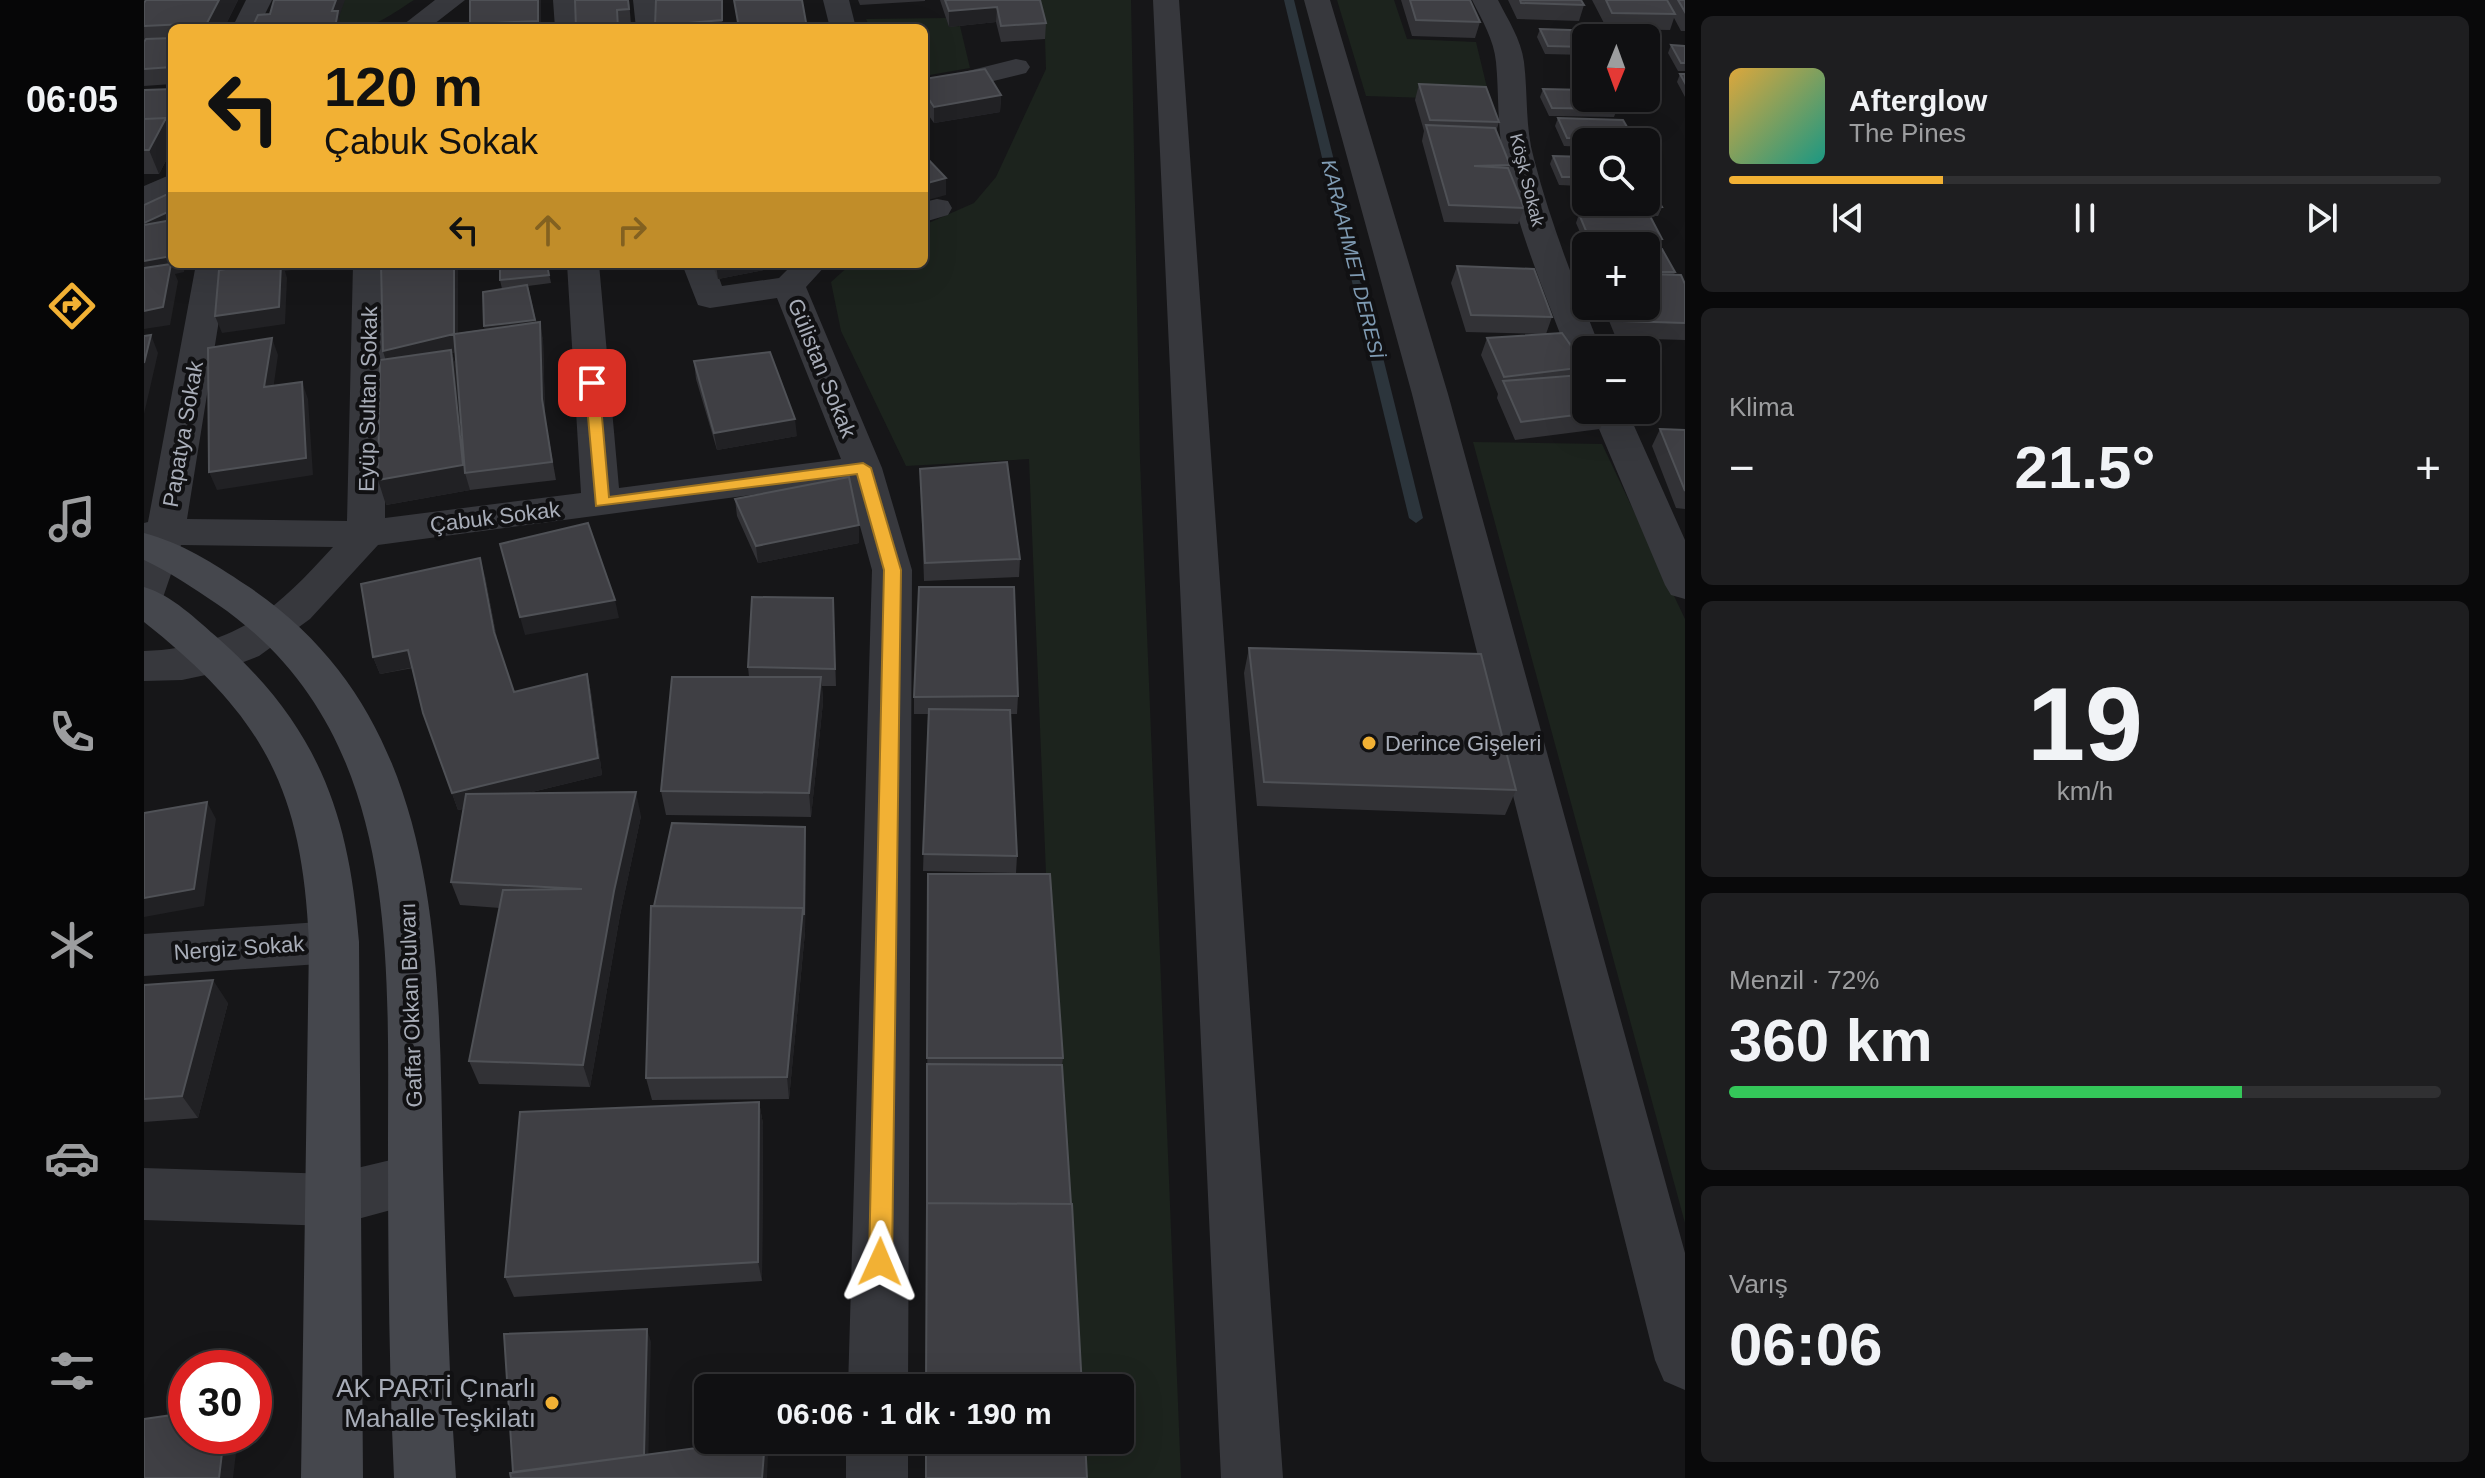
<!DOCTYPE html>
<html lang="tr">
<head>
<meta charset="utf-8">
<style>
  :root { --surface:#101012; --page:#1e1e20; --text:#f1f3f6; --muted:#9c9d9f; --line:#303032; --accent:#f2b134 }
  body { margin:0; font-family:Helvetica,sans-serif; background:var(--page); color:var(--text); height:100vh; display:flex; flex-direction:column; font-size:30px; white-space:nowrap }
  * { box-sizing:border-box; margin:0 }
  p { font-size:26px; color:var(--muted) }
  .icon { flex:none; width:44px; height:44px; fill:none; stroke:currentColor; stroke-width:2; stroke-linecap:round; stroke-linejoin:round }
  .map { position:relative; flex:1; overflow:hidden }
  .drawer { display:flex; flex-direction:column; gap:16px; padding:16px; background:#09090a; width:800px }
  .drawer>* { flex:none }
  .hud { position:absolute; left:24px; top:24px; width:760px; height:244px; border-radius:12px; box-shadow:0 8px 32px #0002,0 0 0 2px var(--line); background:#f2b134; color:#111; overflow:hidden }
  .needle { width:52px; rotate:181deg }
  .buttons { position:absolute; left:1428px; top:24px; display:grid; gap:16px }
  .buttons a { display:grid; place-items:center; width:88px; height:88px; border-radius:12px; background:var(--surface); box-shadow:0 8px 32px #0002,0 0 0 2px var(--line); font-size:40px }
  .speed { position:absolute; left:24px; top:1350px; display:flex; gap:16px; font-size:40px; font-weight:700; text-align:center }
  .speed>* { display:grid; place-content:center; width:104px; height:104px; border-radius:50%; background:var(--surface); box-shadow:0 8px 32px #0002,0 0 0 2px var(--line); line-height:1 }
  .speed .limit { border:12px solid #d22; background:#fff; color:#111 }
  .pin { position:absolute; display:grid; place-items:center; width:68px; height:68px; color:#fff; margin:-34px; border-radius:16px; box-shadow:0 4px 12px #0006 }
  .me { position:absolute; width:88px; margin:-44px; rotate:1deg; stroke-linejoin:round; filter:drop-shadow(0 0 6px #0008) }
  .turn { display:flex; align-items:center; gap:28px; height:168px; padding:0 24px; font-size:36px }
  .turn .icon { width:104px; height:104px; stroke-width:2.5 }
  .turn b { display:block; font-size:56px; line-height:68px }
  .lanes { display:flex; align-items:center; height:76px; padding:0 24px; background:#0003; justify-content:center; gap:40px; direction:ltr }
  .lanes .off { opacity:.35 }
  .big { font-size:60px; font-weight:700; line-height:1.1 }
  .drawer .card { flex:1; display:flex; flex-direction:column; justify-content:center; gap:12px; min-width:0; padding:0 28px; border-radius:12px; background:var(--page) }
  .drawer .dial { align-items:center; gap:0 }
  .dial b { font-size:104px; line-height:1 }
  .song { display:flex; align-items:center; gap:24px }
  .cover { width:96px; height:96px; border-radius:12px; background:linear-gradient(135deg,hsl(40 70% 55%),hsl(170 70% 35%)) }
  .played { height:8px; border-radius:4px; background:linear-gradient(90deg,var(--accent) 30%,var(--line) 30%) }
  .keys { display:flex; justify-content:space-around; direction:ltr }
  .heat { display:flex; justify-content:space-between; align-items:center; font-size:44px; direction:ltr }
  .charge { height:12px; border-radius:6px; background:linear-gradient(90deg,#34c759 72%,var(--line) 0) }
  .trip { position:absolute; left:550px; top:1374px; width:440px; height:80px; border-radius:12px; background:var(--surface); box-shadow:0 8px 32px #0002,0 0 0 2px var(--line); font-weight:700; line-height:80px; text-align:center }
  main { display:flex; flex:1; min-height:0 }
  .tabs { display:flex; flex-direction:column; width:144px; justify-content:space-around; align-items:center; background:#060607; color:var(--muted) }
  .tabs .icon { width:56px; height:56px }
  .tabs .on { color:var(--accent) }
  .tabs b { font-size:36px; color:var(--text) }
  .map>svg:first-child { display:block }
  .green { fill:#1c231d }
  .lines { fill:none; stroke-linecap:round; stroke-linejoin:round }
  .stream { fill:#2c353c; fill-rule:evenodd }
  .minor { fill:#37383d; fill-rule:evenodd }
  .tertiary { fill:#37383d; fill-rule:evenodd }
  .secondary { fill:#45474d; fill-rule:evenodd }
  .wall { fill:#323236; fill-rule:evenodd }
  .shaded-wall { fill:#212124 }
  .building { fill:#3f3f44; stroke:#4f5156; stroke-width:2 }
  .route { fill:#f2b134; stroke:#9d7322; stroke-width:2 }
  .poi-dot { fill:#f2b134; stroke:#111113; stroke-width:3 }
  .labels { text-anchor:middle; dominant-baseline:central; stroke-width:8; stroke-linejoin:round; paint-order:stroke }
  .far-street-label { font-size:18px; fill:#a8adb8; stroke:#111113 }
  .far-water-label { font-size:20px; font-style:italic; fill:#7f9bb3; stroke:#111113 }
  .street-label { font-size:22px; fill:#a8adb8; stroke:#111113 }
  .poi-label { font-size:22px; fill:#a8adb8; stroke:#111113; text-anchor:start }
  .near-poi-label { font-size:26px; fill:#a8adb8; stroke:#111113; text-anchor:end }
</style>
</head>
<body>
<main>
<nav class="tabs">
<b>06:05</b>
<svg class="icon on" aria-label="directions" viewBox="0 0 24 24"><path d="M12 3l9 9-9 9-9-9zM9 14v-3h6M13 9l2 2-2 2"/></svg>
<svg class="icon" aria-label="music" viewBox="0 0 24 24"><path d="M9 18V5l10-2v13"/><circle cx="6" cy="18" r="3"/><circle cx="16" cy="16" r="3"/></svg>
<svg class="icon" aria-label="phone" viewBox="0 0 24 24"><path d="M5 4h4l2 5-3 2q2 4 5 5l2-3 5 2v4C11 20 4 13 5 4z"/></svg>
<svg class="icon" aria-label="climate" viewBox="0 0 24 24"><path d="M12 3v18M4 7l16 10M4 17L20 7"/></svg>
<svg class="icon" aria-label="car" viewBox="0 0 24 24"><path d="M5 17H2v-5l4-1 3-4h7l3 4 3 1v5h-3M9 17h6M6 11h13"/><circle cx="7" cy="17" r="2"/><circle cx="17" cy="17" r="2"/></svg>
<svg class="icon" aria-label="filters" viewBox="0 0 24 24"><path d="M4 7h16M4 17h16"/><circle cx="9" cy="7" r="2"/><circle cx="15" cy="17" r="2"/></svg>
</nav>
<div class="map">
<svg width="1541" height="1478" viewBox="0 0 1541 1478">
  <rect width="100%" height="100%" fill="#161618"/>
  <path class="green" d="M199 0H270C246 15 221 36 193 26Z
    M892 0H987L996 460 1037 1478H939L938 1440H976V1388H936L903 898 885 459 762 466 697 331 687 282 707 264H780V225L830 203 852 177 902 69 901 39Z
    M1193 0H1250L1263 39 1332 42 1346 100 1222 96Z
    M802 18 805 27 816 26 826 68 780 76V28H726L722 19Z
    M1329 442 1458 444 1541 619V1223Z"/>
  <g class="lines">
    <path class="stream" d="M1140 0H1150L1279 518 1272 523 1265 518Z"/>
    <path class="minor" d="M102 0H128L114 28H88Z
      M291 0H321L285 28H255Z
      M409 0H435L437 28H411Z
      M489 0H515L518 28H492Z
      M679 0H705L712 28H686Z
      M1328 0H1354C1364 20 1377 39 1380 62 1384 95 1381 127 1390 159 1407 225 1432 287 1457 350H1442V367L1430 364 1425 357C1400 291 1371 224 1359 154 1353 123 1355 93 1352 62 1350 40 1338 20 1328 0Z
      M872 59 882 61 886 67 882 73 780 98V82Z
      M28 174V195L0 207V186Z
      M793 199 804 201 808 208 804 215 780 222V202Z
      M52 264H84L43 519 203 521 209 264H241V518L437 493 423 264H455L475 488 697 459 633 298 566 308 554 305 538 264H570L578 286 635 278 649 264H683L662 287 738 468 768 570 764 1388H704L728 570 704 482 234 545 166 619 115 656 71 673 38 680 0 681V651C91 647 130 612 189 547L37 545 14 612 0 616V523L4 522Z
      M1447 410H1483L1541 540V599L1527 595 1521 585Z
      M190 921 207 927 215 942 207 957 190 963 0 976V934Z
      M272 1154 291 1162 299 1180 291 1198 188 1226 0 1220V1168L188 1174Z
      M702 1440H764V1478H702Z"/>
    <path class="tertiary" d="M1009 0H1035L1139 1478H1077Z
      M1160 0H1186L1304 394 1541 1253V1390L1520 1381 1511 1360 1268 394Z"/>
    <path class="secondary" d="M0 533C38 543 69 563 102 585 303 717 294 958 299 1170 302 1273 305 1375 312 1478H250C245 1367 244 1256 244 1144 244 947 256 729 73 604 49 588 26 572 0 560Z
      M0 587C28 595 53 620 75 639 174 727 205 813 215 942L219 1478H157L165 942C158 789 120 717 0 622Z"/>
  </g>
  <path class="wall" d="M2 0H94L80 28H28V84L0 86V3Z
    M397 0V28H327L326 24Z
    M485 0 487 25 432 28Z
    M512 0H579V26L585 28H512Z
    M714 0H781V1L716 5Z
    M796 0H896L902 23 901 39 857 42 852 22 805 27Z
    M1257 0H1326L1336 22 1331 38 1268 36Z
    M1364 0H1437L1440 5 1435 21 1373 19Z
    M1448 0H1541V31H1537L1530 18 1526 30 1463 29Z
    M1396 29 1442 38V55L1401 54 1393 37Z
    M1527 45 1541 46V71H1534L1524 53Z
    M1536 74H1541V97L1533 82Z
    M780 79 857 95 856 112 790 123 780 109Z
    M1275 84 1355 122 1352 132 1366 165 1365 168 1380 208 1374 224 1300 222 1278 141 1280 131 1271 100Z
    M28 89V149L15 174H0V90Z
    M1399 89 1473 109 1470 117 1405 116 1396 97Z
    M1414 118 1490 139 1489 142H1442V147L1420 146 1411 126Z
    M1409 156 1442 157V202H1502L1518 207 1514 216 1443 214 1434 192 1436 186 1415 185 1406 164Z
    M1435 214 1518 239 1515 248H1502V246H1442L1432 223Z
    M1502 248 1531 272 1530 275 1541 284V340L1472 338 1459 306H1502Z
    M237 264H314V333L341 329 340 326 358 289 356 280 403 264 407 283 384 286 392 322 399 339 401 417 412 480 326 490 242 505V359L239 351ZM311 352 313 370 308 353Z
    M568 264H630V268L574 279Z
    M1313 266 1408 317 1402 334 1442 365V369L1439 378 1463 411 1456 429 1371 440 1353 398 1354 394 1337 355 1343 338 1399 334 1322 332 1307 283Z
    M550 361 653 436 573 450 552 379Z
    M1516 429 1541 430V509L1532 508 1508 446Z
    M776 469 876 559 875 577 780 581Z
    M591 499 715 543 614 563 593 516Z
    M341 576 354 644 370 692 443 674 447 692 458 775 384 793 497 816 476 915 446 1087 335 1084 325 1061 356 908 316 905 307 882 319 809 314 810 279 713 269 668 236 674 229 657Z
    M689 598 692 686H678L679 702 667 817 522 815 517 791 605 677 604 667Z
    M1105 648 1372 790 1361 815 1113 806 1100 673Z
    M874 696 873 714H866L873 856 872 873 779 871 784 714H770V697Z
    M662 844 661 932 645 1099 508 1100 502 1078 510 906Z
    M784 874 919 1058 918 1065 782 1388Z
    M0 985 84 1003 54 1118 0 1122Z
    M615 1102 619 1124 618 1281 370 1297 361 1277Z"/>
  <path class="shaded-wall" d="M75 0H94L80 28H64L63 23Z
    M192 0H201L195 17 198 28H191L188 11Z
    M394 0H397V28H396L394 21Z
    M578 0H579V28L578 20Z
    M853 7 852 22 805 27V11Z
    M857 95 856 112 790 123V107Z
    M22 118 28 133V149L15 174 5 150Z
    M784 120V136L780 137V121Z
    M802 178V195L780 201V184Z
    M28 210V220L0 234V223Z
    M28 256V264H41L40 272 31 274 34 281 26 325 0 329V261Z
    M77 264H189L141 271 143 278 141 324 78 333 71 316 83 280Z
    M310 264H314V351L308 353 314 375 321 473 326 490 242 505 234 480 244 368 239 351Z
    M572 264H630V268L574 279Z
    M391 320 393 329 342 335 340 326Z
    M396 322 399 339 401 417 412 480 398 399Z
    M7 335 14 353 0 414V363Z
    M128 338 134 355 127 404 120 387Z
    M158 382 164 399 169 475 73 490 65 472Z
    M651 419 653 436 573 450 570 433Z
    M715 525V543L614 563 612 546Z
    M336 558 341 576 355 650 350 632Z
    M471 600 475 618 381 635 376 617Z
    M264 650 270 667 236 674 229 657Z
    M443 674 447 692 458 775 314 810 308 793Z
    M677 677 679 702 667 817 665 793Z
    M492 792 497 816 476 915 446 1087 439 1065 470 891Z
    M63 802 72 819 60 906 0 917V898Z
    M661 827 662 844 661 932 645 1099 643 1077Z
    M69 980 84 1003 54 1118 38 1096Z
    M615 1102 619 1124 618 1281 614 1262Z
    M503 1329 507 1342 504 1472 500 1461Z
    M80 1436H94L89 1478H75Z
    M621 1440 624 1455 623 1478H618Z"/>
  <path class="building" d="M2 0H75L63 23 0 26V3Z
    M130 0H192L188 11H194L191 28H108L114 15 126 14Z
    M326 0H394V21L326 24Z
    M431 0H484L485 9 473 10 474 28H432Z
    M512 0H578V20L511 26Z
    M590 0H658L663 28H595Z
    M801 0H896L902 23 857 26 853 7 805 11Z
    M1266 0H1326L1336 22 1272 20Z
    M1376 0H1437L1440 5 1377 3Z
    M1462 0H1523L1531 14 1468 13Z
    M1534 0H1541V12Z
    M585 26V28H563Z
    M1396 29 1456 31 1460 38H1442V47L1404 46Z
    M28 38V67L0 69V42L2 39Z
    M1527 45 1541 46V63H1537Z
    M841 69 857 95 790 107 780 92V79Z
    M1536 74H1541V83Z
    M1275 84 1342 87 1355 122 1286 120Z
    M28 89V121H23L22 118 0 119V90Z
    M1399 89 1442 90V98H1467L1473 109 1408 108Z
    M22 118 5 150H0V119Z
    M1414 118 1479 120 1490 139 1423 138Z
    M1282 125 1351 128 1366 165 1330 166 1364 168 1380 208 1305 205Z
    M780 155 802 178 780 184Z
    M1409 156 1442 157V177H1418Z
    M1437 183 1442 184V195Z
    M1502 185H1505L1518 207 1446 206 1445 202H1502Z
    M28 192V210L0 223V205Z
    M1435 214 1506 216 1518 239 1445 238Z
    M28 220V256L0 261V225Z
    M1502 248 1518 249 1531 272H1502Z
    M27 264 19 307 0 311V268Z
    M116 264H137L135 307 71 316 75 270Z
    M237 264H310V334L239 351Z
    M356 264H403L405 275 356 280Z
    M1313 266 1390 269 1408 317 1327 315Z
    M1502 274 1537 275 1541 284V323L1479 321 1473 306H1502Z
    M383 285 391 320 340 326 339 292Z
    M396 322 398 399 408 462 321 473 310 334Z
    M1418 333 1442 367 1360 377 1343 338Z
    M7 335 0 363V336Z
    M128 338 120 387 158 382 162 458 65 472 64 348Z
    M307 350 319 465 234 480 236 360Z
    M626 352 651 419 570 433 550 361Z
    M1437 375 1442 382V410L1463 411 1377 422 1359 381Z
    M1516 429 1541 430V491Z
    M863 462 876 559 781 563 776 469Z
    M705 477 715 525 612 546 591 499Z
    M444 523 471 600 376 617 356 544Z
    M336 558 350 632 370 692 443 674 454 758 308 793 279 713 264 650 229 657 217 584Z
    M775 587H870L874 696 770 697Z
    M608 597 689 598 691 669 604 667Z
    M1105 648 1337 654 1372 790 1120 782Z
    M528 677H677L665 793 517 791Z
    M785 709 866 710 873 856 779 854Z
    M492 792 470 891 439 1065 325 1061 359 890 438 889 307 882 322 794Z
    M63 802 50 889 0 898V813Z
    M528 823 661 827 660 915 659 908 510 906Z
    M784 874H906L919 1058H783Z
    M507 906 659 908 643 1077 502 1078Z
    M69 980 38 1096 0 1099V985Z
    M783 1064 918 1065 927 1204 783 1203V1209Z
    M615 1102 614 1262 361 1277 376 1112Z
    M783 1203 928 1204 938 1388H782Z
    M503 1329 500 1455 369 1472 360 1334Z
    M42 1413V1436H80L75 1478H0V1419Z
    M612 1440H621L618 1478H367L366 1473Z
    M782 1440H941L943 1478H782Z"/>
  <path class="route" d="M448 379 455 383 465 497 719 463 727 468 757 570 748 1262 745 1270 736 1274 728 1270 725 1262 740 570 713 474 452 506 441 383Z"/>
  <g class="poi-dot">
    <circle cx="1225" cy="743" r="8"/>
    <circle cx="408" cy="1403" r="8"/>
  </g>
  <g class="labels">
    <g class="far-street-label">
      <text transform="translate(1383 180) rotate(76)">Köşk Sokak</text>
    </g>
    <g class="far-water-label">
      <text transform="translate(1209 259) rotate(76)">KARAAHMET DERESİ</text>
    </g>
    <g class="street-label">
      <text transform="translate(678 368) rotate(68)">Gülistan Sokak</text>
      <text transform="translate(224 399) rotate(-89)">Eyüp Sultan Sokak</text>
      <text transform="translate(39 434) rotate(-80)">Papatya Sokak</text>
      <text transform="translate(351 517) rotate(-7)">Çabuk Sokak</text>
      <text transform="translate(95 948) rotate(-4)">Nergiz Sokak</text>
      <text transform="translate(267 1005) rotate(-92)">Gaffar Okkan Bulvarı</text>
    </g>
    <g class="poi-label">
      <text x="1241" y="743">Derince Gişeleri</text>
    </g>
    <g class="near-poi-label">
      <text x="392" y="1388">AK PARTİ Çınarlı<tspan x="392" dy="30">Mahalle Teşkilatı</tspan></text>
    </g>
  </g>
</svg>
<div class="buttons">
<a><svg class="needle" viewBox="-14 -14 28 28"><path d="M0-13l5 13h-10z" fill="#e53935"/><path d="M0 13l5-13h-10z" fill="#9c9d9f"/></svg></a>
<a><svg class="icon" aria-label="search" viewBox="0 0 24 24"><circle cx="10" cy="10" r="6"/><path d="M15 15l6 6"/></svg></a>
<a>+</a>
<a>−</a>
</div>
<div class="speed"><div class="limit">30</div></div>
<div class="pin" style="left:448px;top:383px;background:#d93025"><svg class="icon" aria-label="arrive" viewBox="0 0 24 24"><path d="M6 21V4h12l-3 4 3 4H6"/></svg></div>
<svg class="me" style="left:736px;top:1262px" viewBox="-20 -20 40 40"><path d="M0-17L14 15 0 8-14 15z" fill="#f2b134" stroke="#fff" stroke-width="4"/></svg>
<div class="trip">06:06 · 1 dk · 190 m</div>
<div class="hud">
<div class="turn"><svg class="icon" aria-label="left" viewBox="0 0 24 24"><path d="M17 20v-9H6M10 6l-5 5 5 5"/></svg><div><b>120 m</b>Çabuk Sokak</div></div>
<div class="lanes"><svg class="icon" aria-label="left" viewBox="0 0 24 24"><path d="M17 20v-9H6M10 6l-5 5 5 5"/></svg><svg class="icon off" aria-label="ahead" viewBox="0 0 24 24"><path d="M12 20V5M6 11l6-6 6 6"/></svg><svg class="icon off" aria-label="right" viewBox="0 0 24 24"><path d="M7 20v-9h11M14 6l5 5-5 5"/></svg></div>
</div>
</div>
<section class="drawer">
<div class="card">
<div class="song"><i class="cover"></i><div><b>Afterglow</b><p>The Pines</p></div></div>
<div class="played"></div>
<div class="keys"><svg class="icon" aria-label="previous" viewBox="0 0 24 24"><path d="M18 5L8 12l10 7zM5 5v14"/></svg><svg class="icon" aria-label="pause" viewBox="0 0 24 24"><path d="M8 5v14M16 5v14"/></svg><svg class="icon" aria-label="next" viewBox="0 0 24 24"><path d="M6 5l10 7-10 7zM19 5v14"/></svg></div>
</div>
<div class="card"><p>Klima</p>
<div class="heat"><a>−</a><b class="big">21.5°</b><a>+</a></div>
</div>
<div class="card dial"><b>19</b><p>km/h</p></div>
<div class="card"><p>Menzil · 72%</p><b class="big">360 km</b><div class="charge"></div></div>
<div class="card"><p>Varış</p><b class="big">06:06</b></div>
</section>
</main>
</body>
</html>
